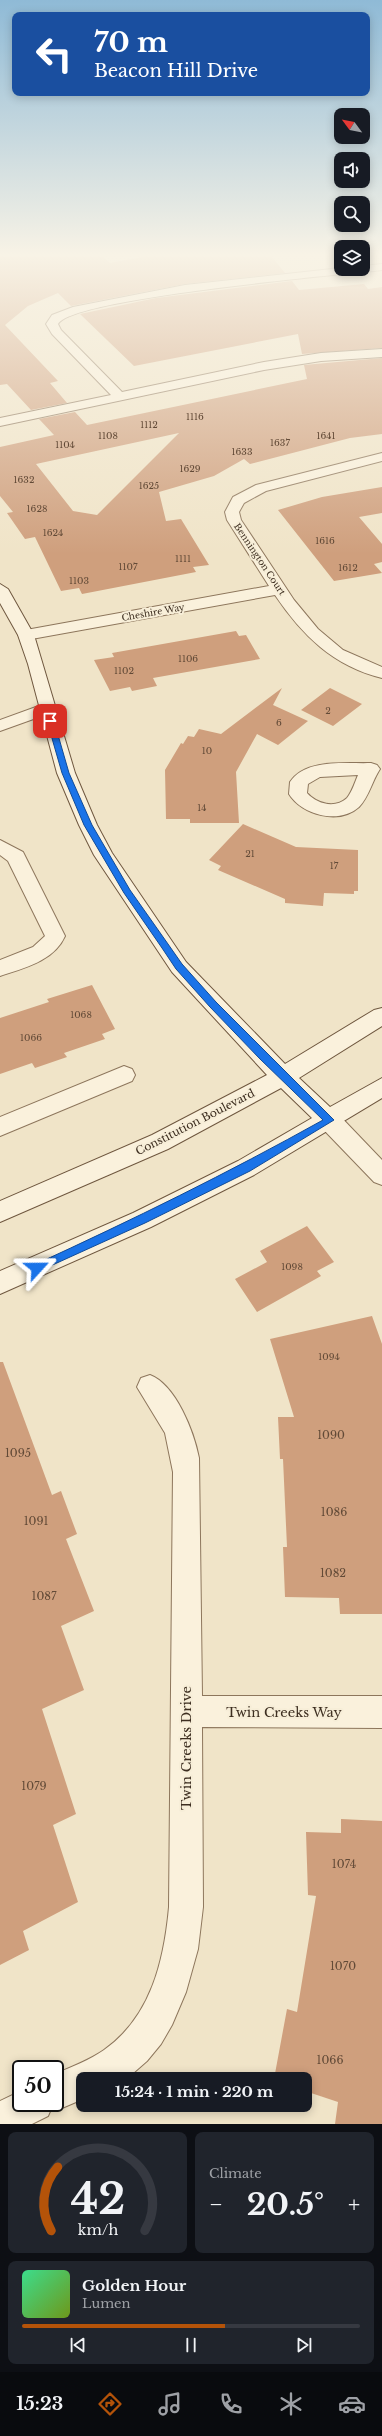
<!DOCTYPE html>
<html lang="en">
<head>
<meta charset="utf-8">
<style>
  :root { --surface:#171b24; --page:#20242c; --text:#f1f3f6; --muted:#9ea1a6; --line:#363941; --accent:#b45309 }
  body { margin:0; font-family:"Libre Baskerville",serif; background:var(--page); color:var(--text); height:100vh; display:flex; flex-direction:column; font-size:15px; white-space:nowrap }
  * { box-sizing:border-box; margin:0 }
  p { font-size:13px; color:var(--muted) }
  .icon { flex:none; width:22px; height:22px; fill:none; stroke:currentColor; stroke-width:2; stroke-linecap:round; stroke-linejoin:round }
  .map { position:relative; height:2124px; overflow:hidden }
  .details { display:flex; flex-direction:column; gap:8px; padding:8px; background:#0d0f14; flex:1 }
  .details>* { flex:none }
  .hud { position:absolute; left:12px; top:12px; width:358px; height:84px; border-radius:8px; box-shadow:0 2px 10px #0003; background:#1a4fa0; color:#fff; overflow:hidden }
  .needle { width:26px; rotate:302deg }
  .fabs { position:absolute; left:334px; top:108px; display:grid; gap:8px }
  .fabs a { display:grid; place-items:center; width:36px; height:36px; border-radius:8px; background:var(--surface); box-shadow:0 2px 10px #0003; font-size:20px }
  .speed { position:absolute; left:12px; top:2060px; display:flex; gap:8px; font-size:20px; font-weight:700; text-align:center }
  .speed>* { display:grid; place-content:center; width:52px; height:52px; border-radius:50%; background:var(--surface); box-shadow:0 2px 10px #0003; line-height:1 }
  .speed .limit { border:2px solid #111; border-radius:6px; background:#fff; color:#111 }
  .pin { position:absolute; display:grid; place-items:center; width:34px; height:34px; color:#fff; margin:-17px; border-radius:8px; box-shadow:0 2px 6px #0006 }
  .me { position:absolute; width:44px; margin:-22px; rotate:66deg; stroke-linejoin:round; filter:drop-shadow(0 0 3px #0008) }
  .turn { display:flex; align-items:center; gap:14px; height:84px; padding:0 16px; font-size:18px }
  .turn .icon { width:52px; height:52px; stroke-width:2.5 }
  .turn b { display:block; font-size:28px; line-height:34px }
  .big { font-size:30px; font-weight:700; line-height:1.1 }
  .details .tile { flex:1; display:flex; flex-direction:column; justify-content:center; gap:6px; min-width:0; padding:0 14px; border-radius:8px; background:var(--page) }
  .details .dial { align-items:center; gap:0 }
  .dial svg { height:104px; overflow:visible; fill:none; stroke:var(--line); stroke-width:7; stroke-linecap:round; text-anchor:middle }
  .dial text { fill:var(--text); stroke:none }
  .song { display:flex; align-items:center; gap:12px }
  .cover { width:48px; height:48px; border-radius:6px; background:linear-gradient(135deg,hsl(150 70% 55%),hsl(80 70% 35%)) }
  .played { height:4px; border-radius:2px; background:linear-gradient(90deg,var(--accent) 60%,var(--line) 60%) }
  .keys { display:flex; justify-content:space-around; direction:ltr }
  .heat { display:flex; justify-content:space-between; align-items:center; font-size:22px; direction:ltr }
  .details .tiles { flex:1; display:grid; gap:8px; grid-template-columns:1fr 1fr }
  .tile:last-child { grid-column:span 2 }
  .trip { position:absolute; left:76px; top:2072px; width:236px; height:40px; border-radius:8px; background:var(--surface); box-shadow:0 2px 10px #0003; font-weight:700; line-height:40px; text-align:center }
  .menu { display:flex; height:64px; justify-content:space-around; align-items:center; background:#090b0e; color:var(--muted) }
  .menu .icon { width:28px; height:28px }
  .menu .selected { color:var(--accent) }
  .menu b { font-size:18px; color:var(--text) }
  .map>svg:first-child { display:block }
  .building { fill:#cf9f7d; fill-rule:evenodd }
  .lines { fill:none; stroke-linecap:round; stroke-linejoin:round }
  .street-casing { stroke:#8d765c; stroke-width:2 }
  .secondary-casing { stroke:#6f573f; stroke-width:2 }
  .street { fill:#faf1dc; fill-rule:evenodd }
  .secondary { fill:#faf1dc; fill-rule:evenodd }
  .route { fill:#1a73e8; stroke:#114b97 }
  .labels { text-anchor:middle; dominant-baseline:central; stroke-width:4; stroke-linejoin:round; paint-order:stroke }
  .number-label { font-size:9px; fill:#624a37 }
  .far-street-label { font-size:9px; fill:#3d2e20; stroke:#f7eed8 }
  .street-label { font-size:11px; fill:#3d2e20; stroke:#f7eed8 }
  .near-number-label { font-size:11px; fill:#624a37 }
  .near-street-label { font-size:13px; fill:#3d2e20; stroke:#f7eed8 }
</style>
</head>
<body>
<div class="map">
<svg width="382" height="2124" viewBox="0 0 382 2124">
  <rect width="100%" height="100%" fill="#f0e4c8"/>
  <path class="building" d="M0 257H103L110 263 142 257H272L285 273 185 284 71 306 58 293 28 306 5 325 58 381 50 383 67 403 31 410 7 384 0 385Z
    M292 281 299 290 364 284 368 289 382 287V348L302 354 298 334 134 366 80 314 156 298Z
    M382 358V434L350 438 250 464 244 459 214 476 159 492 166 521 181 519 209 565 193 567 196 572 82 594 79 588 61 591 35 537 25 539 7 513 13 512 0 496V447L54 435 39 419 75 412 87 425 307 379 304 365ZM179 433 97 515 73 511 36 464Z
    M382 487V513L359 517 382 544V562L374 564 382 573 334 581 278 510 322 497Z
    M236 631 239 636 246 635 260 659 153 678 157 686 132 691 130 687 110 691 94 660 114 657 112 653Z
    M282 688 273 705 308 721 278 745 257 734 236 772 239 823H190V819H166L165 770 181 743 183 744 188 736 194 737 199 729 221 734Z
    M330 688 362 704 333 726 301 710Z
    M243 824 296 847 358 850V891H354V894L324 893 323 906 285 903V899L218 870 221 866 209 860Z
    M92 985 115 1029 102 1034 105 1039 64 1053 67 1057 35 1068 32 1063 0 1074V1018L49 1002 47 999Z
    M307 1226 334 1262 317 1271 321 1276 257 1312 235 1279 267 1262 260 1251Z
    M372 1316 382 1344V1614H340L339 1598 285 1597 283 1547H287L283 1459H280L278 1417H294L270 1339Z
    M0 1362H3L52 1495 61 1491 77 1534 66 1539 94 1611 61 1626 84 1690 42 1709 76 1814 53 1825 78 1902 23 1931 29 1950 0 1965Z
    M341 1819 382 1821V2124H335L338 2102 305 2091V2079H274L287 2009 297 2012 316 1896 308 1895 306 1832 341 1833Z"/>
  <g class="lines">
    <defs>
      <path id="street" d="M382 264V270C339 275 72 298 58 324L61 330 122 392 264 362 321 353 382 349V357L321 361 264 370 0 426V418L111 395 52 334 46 324 52 315 73 307 185 285 341 268 363 269V266Z
        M382 453V461L266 491 244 503 239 512 241 520 294 600 318 629 343 650 382 667V678C333 666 302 635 275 595L26 640 18 635 26 630 269 586 227 520 225 512 233 497 256 485Z
        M47 703 53 704 56 708 53 712 0 731V720Z
        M371 763 377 765 380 769C372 781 369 797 359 807 339 825 302 815 289 794L290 782C306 758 346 764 371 763ZM358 775C355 782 352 792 347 798 335 809 317 804 307 793L308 784 320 777Z
        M0 840 23 852 65 936C54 961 24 968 0 976V960L33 947 45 936 8 861 0 855Z
        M124 1066 132 1069 135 1075 132 1081 0 1136V1117Z
        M329 1111 337 1113 382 1160V1185L374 1182 321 1127 318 1120 321 1113Z
        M150 1375C176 1385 194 1432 199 1458L202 1696H382V1728L202 1727 203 1907 198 1949 186 1992 172 2025 161 2044 147 2061 131 2075 124 2079H83V2099L55 2111 51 2109 48 2116 32 2124H0V2101L21 2091V2103H55V2074C71 2067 90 2060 104 2050 151 2017 164 1961 169 1907L173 1472 165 1433 137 1387 141 1378Z"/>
      <path id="secondary" d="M0 584 8 589 34 635 75 773 97 825 112 853 186 962 285 1064 374 1010 382 1008V1026L299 1078 330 1107 382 1078V1098L254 1175 151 1227 0 1294V1271L133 1213 238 1161 312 1118 281 1088 168 1149 0 1222V1201L152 1135 267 1075 172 972 94 855 79 825 57 773 28 664 18 635 0 603Z"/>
    </defs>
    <use href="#street" class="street-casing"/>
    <use href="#secondary" class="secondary-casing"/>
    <use href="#street" class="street"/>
    <use href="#secondary" class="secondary"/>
  </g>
  <linearGradient id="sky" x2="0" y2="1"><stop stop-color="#8fbad6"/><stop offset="0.46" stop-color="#f8f3e6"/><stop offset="1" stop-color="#f8f3e6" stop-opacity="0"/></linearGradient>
  <rect width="382" height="554" fill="url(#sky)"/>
  <path class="route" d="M50 719 54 721 69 773 92 825 130 890 168 944 182 964 216 1002 334 1120 250 1171 145 1223 37 1272 34 1271V1265C132 1220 228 1173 323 1120L260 1059 210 1007 176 969 162 948 124 893 84 825 62 773 47 721Z"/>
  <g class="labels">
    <g class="number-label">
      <text x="195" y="416">1116</text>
      <text x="149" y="424">1112</text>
      <text x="108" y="435">1108</text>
      <text x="326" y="435">1641</text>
      <text x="280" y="442">1637</text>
      <text x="65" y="444">1104</text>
      <text x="242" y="451">1633</text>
      <text x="190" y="468">1629</text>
      <text x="24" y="479">1632</text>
      <text x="149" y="485">1625</text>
      <text x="37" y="508">1628</text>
      <text x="53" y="532">1624</text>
      <text x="325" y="540">1616</text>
      <text x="183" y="558">1111</text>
      <text x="128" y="566">1107</text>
      <text x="348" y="567">1612</text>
      <text x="79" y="580">1103</text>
      <text x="188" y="658">1106</text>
      <text x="124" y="670">1102</text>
      <text x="328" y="710">2</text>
      <text x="279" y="722">6</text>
      <text x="207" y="750">10</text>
      <text x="202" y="807">14</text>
      <text x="250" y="853">21</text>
      <text x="334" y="865">17</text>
      <text x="81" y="1014">1068</text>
      <text x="31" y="1037">1066</text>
      <text x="292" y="1266">1098</text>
      <text x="329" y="1356">1094</text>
    </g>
    <g class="far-street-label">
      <text transform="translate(260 559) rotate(56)">Bennington Court</text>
      <text transform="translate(153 612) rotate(-10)">Cheshire Way</text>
    </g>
    <g class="street-label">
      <text transform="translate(195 1122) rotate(-27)">Constitution Boulevard</text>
    </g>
    <g class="near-number-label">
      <text x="331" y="1435">1090</text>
      <text x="18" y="1453">1095</text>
      <text x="334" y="1512">1086</text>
      <text x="36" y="1521">1091</text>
      <text x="333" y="1573">1082</text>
      <text x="44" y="1596">1087</text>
      <text x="34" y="1786">1079</text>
      <text x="344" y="1864">1074</text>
      <text x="343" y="1966">1070</text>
      <text x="330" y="2060">1066</text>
    </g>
    <g class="near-street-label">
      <text x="284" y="1712">Twin Creeks Way</text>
      <text transform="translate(186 1748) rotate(-90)">Twin Creeks Drive</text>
    </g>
  </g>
</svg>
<div class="fabs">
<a><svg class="needle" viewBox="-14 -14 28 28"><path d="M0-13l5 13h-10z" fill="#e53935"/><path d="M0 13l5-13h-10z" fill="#9ea1a6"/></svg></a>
<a><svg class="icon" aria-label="sound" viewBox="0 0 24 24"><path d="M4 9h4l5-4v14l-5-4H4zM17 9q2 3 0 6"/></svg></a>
<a><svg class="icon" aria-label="search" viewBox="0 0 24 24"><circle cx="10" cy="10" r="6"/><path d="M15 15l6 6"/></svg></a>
<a><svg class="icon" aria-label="layers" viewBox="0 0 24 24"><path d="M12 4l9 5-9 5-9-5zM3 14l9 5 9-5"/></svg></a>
</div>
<div class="speed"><div class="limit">50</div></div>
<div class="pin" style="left:50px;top:721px;background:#d93025"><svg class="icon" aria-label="arrive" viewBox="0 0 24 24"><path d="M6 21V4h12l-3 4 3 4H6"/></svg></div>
<svg class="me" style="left:37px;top:1268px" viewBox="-20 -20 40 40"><path d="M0-17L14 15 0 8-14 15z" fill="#1a73e8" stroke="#fff" stroke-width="4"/></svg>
<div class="trip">15:24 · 1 min · 220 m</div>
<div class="hud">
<div class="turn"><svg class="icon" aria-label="left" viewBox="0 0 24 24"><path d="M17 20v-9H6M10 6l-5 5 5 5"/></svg><div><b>70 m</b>Beacon Hill Drive</div></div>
</div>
</div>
<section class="details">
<div class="tiles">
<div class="tile dial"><svg viewBox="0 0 100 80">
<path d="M14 69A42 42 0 1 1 86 69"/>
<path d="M14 69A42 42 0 0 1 19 20" stroke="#b45309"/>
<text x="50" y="56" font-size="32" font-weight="700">42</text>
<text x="50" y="72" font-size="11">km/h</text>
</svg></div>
<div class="tile"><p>Climate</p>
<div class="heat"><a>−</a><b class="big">20.5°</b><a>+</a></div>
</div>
<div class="tile">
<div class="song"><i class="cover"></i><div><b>Golden Hour</b><p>Lumen</p></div></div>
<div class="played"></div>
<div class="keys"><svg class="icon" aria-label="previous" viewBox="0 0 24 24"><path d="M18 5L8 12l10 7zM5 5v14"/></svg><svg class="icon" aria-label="pause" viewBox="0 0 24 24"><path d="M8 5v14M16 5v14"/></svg><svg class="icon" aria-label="next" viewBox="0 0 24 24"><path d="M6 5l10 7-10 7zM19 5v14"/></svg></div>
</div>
</div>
</section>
<nav class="menu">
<b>15:23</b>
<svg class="icon selected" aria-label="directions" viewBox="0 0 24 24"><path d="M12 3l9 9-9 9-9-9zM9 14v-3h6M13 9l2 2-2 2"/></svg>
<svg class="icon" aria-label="music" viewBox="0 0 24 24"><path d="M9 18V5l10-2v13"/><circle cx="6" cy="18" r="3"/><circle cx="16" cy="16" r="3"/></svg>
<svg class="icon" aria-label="phone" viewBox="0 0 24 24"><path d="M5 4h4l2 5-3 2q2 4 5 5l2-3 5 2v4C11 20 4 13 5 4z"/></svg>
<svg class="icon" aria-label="climate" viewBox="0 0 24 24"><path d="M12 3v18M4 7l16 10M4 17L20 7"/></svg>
<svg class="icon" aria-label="car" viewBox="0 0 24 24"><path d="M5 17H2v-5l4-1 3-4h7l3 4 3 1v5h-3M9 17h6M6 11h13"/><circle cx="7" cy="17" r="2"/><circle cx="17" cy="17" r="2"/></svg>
</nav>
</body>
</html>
